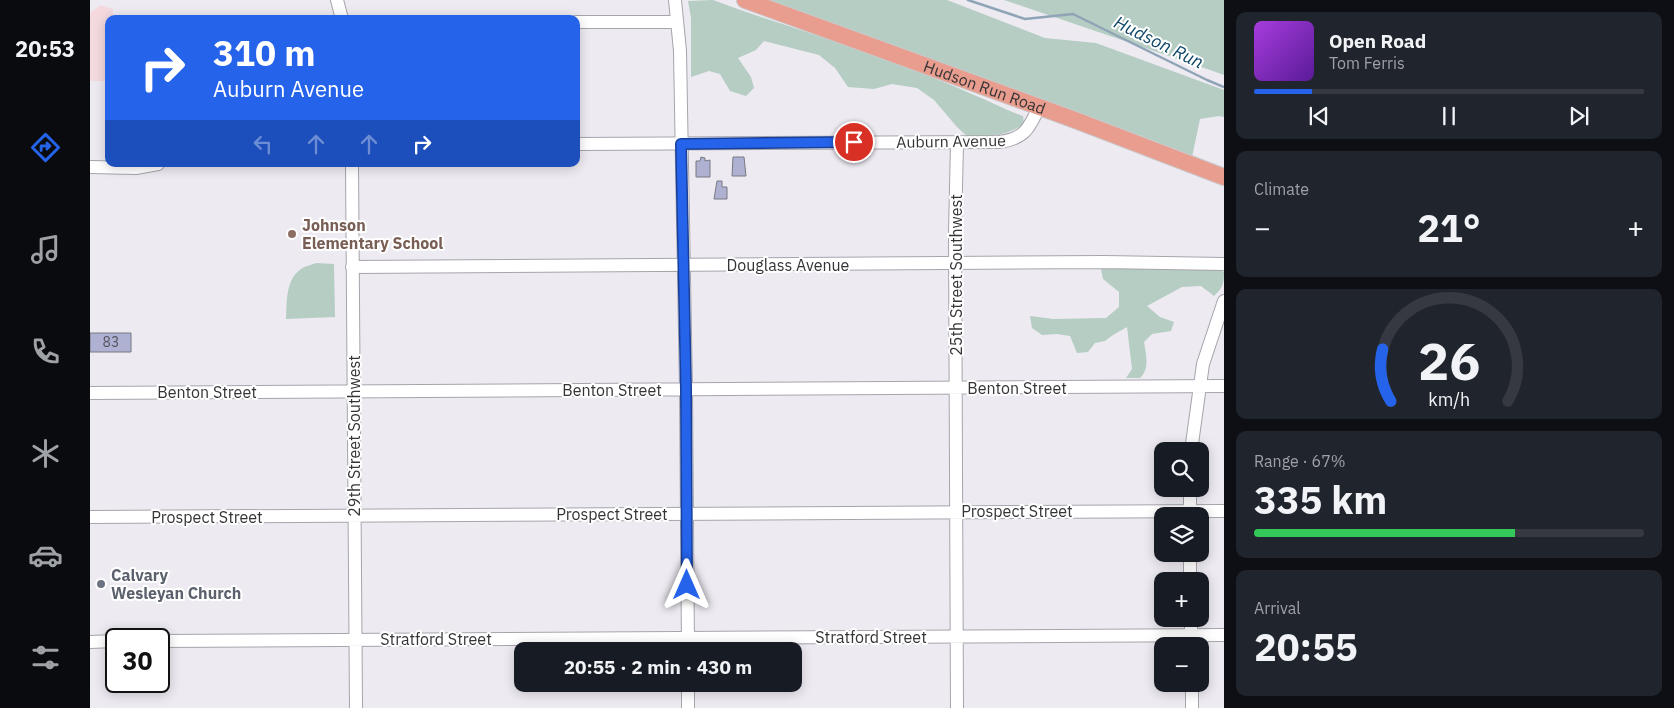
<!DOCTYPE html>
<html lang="en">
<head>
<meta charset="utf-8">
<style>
  :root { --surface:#171b24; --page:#20242c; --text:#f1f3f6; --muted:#9ea1a6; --line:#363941; --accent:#2563eb }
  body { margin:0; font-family:"IBM Plex Sans",sans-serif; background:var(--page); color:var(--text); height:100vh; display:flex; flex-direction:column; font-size:19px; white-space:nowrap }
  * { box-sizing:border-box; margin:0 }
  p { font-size:16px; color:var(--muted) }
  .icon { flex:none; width:28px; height:28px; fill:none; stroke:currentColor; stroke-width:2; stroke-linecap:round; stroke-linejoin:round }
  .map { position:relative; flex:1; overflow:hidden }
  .sheet { display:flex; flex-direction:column; gap:12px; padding:12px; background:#0d0f14; width:450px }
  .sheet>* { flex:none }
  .guide { position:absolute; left:15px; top:15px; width:475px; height:152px; border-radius:10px; box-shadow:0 2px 12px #0003; background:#2563eb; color:#fff; overflow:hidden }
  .tools { position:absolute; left:1064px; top:442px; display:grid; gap:10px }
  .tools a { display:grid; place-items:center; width:55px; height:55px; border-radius:10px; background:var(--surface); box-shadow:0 2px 12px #0003; font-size:25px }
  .speed { position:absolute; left:15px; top:628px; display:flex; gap:10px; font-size:25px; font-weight:700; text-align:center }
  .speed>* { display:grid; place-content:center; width:65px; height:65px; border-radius:50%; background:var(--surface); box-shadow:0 2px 12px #0003; line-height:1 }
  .speed .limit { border:2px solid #111; border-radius:8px; background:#fff; color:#111 }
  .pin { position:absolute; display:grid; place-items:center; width:42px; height:42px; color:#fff; margin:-21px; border:2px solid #fff; border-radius:50%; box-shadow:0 1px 5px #0007 }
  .me { position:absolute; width:55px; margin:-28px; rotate:0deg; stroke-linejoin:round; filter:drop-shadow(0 0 4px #0008) }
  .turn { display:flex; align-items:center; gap:18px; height:105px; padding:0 25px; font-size:22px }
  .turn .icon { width:65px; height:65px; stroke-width:2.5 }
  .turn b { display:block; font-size:35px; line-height:42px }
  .lanes { display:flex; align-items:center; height:48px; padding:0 25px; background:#0003; justify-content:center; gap:25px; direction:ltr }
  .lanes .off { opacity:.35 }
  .big { font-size:38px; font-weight:800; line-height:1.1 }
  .sheet .card { flex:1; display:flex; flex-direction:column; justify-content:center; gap:8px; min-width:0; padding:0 18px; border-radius:10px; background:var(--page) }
  .sheet .dial { align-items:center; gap:0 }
  .dial svg { height:130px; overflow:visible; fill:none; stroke:var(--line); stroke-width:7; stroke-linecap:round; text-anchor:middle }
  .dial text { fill:var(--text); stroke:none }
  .song { display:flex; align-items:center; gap:15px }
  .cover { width:60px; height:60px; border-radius:8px; background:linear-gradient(135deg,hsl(280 70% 55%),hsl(270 70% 35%)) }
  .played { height:5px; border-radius:2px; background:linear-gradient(90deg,var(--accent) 15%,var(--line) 15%) }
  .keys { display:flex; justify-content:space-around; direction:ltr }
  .heat { display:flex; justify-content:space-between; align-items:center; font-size:28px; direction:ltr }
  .charge { height:8px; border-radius:4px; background:linear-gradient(90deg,#34c759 67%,var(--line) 0) }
  .trip { position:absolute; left:424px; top:642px; width:288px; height:50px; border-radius:10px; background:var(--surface); box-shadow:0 2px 12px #0003; font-weight:800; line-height:50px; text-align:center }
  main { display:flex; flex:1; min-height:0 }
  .tabs { display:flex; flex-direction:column; width:90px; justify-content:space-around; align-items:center; background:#090b0e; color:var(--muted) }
  .tabs .icon { width:35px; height:35px }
  .tabs .active { color:var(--accent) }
  .tabs b { font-size:22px; color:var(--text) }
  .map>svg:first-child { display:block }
  .commercial { fill:#f4dadf }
  .green { fill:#b5cdc2 }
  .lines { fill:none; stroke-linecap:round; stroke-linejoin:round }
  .stream { stroke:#8fa4b6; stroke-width:2.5 }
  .building { fill:#afb1d3; stroke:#797981 }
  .minor-casing { stroke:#a7a4ac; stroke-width:14 }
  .major-casing { stroke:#cacacb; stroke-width:18 }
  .minor { stroke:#fff; stroke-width:12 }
  .major { stroke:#e89d8e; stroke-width:16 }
  .route-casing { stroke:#184099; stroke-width:12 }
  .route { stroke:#2563eb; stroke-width:9 }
  .education-dot { fill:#8d6e63; stroke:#fff; stroke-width:2 }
  .worship-dot { fill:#6b7280; stroke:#fff; stroke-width:2 }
  .labels { text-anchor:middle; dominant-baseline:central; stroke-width:4; stroke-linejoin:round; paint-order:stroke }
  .number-label { font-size:14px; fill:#54525d }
  .street-label { font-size:16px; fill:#353336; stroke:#fff }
  .education-label { font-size:16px; font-weight:bold; fill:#785e54; stroke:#fff; text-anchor:start }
  .worship-label { font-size:16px; font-weight:bold; fill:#5b616d; stroke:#fff; text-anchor:start }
  .water-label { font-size:18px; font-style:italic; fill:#0f4667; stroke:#fff }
</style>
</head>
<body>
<main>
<nav class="tabs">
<b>20:53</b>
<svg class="icon active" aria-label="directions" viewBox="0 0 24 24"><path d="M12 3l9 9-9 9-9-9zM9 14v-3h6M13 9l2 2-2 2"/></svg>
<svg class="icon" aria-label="music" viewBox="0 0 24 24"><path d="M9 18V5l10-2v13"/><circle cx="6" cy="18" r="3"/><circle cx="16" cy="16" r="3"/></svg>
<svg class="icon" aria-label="phone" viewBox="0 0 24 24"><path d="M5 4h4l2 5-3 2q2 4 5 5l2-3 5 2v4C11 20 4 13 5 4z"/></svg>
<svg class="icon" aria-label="climate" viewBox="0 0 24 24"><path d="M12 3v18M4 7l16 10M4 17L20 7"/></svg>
<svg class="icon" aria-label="car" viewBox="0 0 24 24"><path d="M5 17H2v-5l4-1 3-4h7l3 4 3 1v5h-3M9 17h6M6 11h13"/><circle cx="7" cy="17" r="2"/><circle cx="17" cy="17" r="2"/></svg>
<svg class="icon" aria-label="filters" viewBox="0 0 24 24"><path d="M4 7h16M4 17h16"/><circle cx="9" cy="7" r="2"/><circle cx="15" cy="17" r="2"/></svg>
</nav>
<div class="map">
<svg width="1134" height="708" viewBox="0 0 1134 708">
  <rect width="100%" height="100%" fill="#edeaf2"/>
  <path class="commercial" d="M11 5 23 9V19H19V81H0V13Z"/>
  <path class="green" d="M623 0C687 24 753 42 817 67 840 76 862 85 884 95 901 102 916 110 933 116L934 124C917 136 898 137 878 137L867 127 844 100 827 88 802 84 784 89 758 87 745 68 729 55 674 41 666 50 648 58 661 77 664 88 656 96 640 91 630 74 619 71 601 77V18L598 1Z
    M677 0H857L955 38 1006 43 1134 90V117L1129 116 1110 119 1102 157Z
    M914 0H1134V75L1120 70Z
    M226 263 244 264 245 317 196 319C197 303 195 280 211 269 215 266 222 265 226 263Z
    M1010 265 1126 267 1134 272C1134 283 1133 288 1124 296L1111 286 1092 287 1057 306 1070 317 1084 322 1081 331 1062 334 1054 342C1056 355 1060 368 1050 378H1036L1042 369 1037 327 1023 335 1015 341 1005 343 998 352 987 353 980 336 967 334 952 335 942 328 940 316 963 319 1016 318 1029 307V292L1013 279Z"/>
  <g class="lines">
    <path class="stream" d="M878 0 935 19 983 14 1117 80 1134 87"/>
  </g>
  <path class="building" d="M611 157 615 158V161L620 160V177H606V161H610Z
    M643 157H654L656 176H642Z
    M627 181H632V187H637V199H624Z
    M0 333H41V352H0Z"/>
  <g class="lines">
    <defs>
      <path id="minor" d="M247 0 252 19
        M585 0 590 51 596 389 598 651
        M486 22H587
        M867 143 865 232 867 708
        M486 144 909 142C934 139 939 129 949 107
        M262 164 266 708
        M0 167 46 168 68 164
        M262 267 1014 262 1134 264
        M0 393 1134 386
        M1101 451 1113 364 1134 301
        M1100 516V489
        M0 517 1134 511
        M1100 554V581
        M1101 619V646
        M69 641 1134 635
        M0 642 26 641
        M598 684V708
        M1102 684V708"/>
      <g id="major">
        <path id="s1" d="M655 0 985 120 1134 177"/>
      </g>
    </defs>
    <use href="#minor" class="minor-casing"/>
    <use href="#major" class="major-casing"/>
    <use href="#minor" class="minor"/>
    <use href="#major" class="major"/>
  </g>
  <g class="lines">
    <defs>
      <path id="route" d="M597 585 596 389 591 144 764 142"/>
    </defs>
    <use href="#route" class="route-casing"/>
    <use href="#route" class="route"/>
  </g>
  <circle class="education-dot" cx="202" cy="234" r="5"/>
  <circle class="worship-dot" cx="11" cy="584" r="5"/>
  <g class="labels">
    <g class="number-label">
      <text x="21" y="342">83</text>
    </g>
    <g class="street-label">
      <text stroke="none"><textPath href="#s1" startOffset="255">Hudson Run Road</textPath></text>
      <text transform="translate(861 141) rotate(-1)">Auburn Avenue</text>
      <text x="698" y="265">Douglass Avenue</text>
      <text transform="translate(866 275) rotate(-90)">25th Street Southwest</text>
      <text x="927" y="388">Benton Street</text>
      <text x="522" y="390">Benton Street</text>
      <text x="117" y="392">Benton Street</text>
      <text transform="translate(264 436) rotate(-90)">29th Street Southwest</text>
      <text x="927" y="511">Prospect Street</text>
      <text x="522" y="514">Prospect Street</text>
      <text x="117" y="517">Prospect Street</text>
      <text x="781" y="637">Stratford Street</text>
      <text x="346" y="639">Stratford Street</text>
    </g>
    <g class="education-label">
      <text x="212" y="225">Johnson<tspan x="212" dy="18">Elementary School</tspan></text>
    </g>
    <g class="worship-label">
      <text x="21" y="575">Calvary<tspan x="21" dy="18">Wesleyan Church</tspan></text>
    </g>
    <g class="water-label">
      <text transform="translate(1069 42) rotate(26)">Hudson Run</text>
    </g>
  </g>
</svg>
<div class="tools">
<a><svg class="icon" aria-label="search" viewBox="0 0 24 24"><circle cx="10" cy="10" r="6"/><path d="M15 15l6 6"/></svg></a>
<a><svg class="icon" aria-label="layers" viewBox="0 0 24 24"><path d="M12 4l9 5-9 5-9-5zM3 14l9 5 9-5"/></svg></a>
<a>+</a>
<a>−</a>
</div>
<div class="speed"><div class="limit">30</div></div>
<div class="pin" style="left:764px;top:142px;background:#d93025"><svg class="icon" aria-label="arrive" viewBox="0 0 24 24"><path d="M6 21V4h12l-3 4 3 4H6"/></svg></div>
<svg class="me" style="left:597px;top:585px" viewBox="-20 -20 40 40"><path d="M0-17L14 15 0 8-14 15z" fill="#2563eb" stroke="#fff" stroke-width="4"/></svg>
<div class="trip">20:55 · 2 min · 430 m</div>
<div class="guide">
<div class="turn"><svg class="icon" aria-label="right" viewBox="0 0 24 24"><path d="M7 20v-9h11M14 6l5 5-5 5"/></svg><div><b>310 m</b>Auburn Avenue</div></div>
<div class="lanes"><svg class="icon off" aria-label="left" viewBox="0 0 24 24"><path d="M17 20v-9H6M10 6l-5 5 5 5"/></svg><svg class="icon off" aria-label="ahead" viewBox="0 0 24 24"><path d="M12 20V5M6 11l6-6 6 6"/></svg><svg class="icon off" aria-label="ahead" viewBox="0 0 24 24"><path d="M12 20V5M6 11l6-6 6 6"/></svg><svg class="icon" aria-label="right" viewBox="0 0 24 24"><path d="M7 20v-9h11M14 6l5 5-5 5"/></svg></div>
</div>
</div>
<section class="sheet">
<div class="card">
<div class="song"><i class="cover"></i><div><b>Open Road</b><p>Tom Ferris</p></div></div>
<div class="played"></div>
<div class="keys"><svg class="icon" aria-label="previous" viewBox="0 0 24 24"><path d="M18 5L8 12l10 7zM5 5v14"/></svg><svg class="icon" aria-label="pause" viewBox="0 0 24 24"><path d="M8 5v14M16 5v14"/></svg><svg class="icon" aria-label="next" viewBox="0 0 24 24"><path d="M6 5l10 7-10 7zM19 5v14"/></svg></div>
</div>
<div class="card"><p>Climate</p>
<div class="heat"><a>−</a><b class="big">21°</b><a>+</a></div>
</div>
<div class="card dial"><svg viewBox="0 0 100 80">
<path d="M14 69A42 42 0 1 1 86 69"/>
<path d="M14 69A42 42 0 0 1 9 37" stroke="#2563eb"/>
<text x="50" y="56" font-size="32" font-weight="700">26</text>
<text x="50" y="72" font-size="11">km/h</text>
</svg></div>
<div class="card"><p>Range · 67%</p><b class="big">335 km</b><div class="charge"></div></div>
<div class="card"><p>Arrival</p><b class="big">20:55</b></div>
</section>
</main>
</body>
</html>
